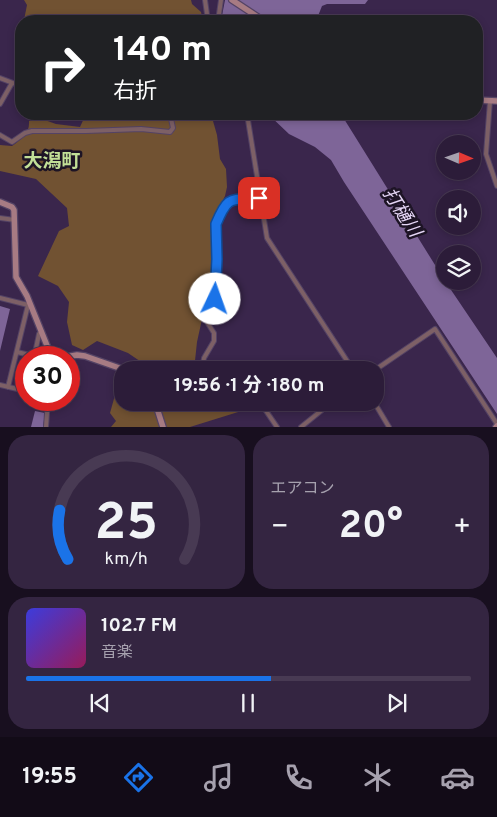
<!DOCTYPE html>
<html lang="ja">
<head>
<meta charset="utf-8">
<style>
  :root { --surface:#2c1c39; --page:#342541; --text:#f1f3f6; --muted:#a6a1ae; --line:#483a53; --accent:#1a73e8 }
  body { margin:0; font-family:Overpass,"Noto Sans JP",sans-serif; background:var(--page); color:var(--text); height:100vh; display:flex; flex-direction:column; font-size:19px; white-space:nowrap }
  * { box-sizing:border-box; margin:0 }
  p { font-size:16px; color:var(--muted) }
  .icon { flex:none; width:28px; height:28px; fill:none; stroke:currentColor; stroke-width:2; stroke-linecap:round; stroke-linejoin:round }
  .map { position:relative; height:427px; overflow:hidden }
  .details { display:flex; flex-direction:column; gap:8px; padding:8px; background:#180f1f; flex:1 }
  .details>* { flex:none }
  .banner { position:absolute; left:15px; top:15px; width:468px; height:105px; border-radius:20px; box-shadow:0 2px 8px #0003,0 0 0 1px var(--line); background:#202124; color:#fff; overflow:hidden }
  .needle { width:32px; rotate:92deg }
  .buttons { position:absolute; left:436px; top:135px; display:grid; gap:10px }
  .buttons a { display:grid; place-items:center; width:45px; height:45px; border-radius:50%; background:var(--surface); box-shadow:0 2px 8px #0003,0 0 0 1px var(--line); font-size:25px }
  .speed { position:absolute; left:15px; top:346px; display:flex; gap:10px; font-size:25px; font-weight:700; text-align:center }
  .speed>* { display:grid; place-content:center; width:65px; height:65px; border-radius:50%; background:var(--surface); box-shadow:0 2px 8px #0003,0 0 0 1px var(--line); line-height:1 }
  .speed .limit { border:8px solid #d22; background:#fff; color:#111 }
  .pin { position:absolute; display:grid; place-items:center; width:42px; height:42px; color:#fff; margin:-21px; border-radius:10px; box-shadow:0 2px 8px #0006 }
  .me { position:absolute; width:55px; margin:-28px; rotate:3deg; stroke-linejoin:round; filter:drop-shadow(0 0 4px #0008) }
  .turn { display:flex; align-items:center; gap:18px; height:105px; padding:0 15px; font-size:22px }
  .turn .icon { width:65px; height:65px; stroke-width:2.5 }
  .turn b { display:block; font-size:35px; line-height:42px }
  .big { font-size:38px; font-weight:700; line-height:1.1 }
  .details .widget { flex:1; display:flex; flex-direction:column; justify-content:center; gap:8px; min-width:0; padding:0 18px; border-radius:20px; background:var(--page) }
  .details .dial { align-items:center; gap:0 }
  .dial svg { height:130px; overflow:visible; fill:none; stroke:var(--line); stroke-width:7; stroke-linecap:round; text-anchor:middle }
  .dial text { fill:var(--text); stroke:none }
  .song { display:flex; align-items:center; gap:15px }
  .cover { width:60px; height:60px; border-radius:8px; background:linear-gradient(135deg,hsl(240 70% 55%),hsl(330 70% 35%)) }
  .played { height:5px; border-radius:2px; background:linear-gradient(90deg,var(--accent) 55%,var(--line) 55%) }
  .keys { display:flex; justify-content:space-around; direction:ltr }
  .heat { display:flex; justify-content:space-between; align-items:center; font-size:28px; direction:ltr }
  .details .tiles { flex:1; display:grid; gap:8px; grid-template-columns:1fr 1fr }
  .widget:last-child { grid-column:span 2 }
  .trip { position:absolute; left:114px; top:361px; width:270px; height:50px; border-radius:20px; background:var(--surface); box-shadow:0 2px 8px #0003,0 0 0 1px var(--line); font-weight:700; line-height:50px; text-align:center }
  .tab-bar { display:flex; height:80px; justify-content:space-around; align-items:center; background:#120b17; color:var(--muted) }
  .tab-bar .icon { width:35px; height:35px }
  .tab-bar .on { color:var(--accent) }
  .tab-bar b { font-size:22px; color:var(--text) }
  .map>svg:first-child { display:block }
  .green { fill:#715232 }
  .water { fill:#7e6598 }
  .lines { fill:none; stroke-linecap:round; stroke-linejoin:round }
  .street-casing { stroke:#544365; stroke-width:6 }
  .secondary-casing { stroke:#544365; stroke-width:8 }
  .street { stroke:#7d6066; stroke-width:4 }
  .secondary { stroke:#a77b83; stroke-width:5.5 }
  .route-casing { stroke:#114b97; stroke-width:12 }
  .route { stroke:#1a73e8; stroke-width:9 }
  .labels { text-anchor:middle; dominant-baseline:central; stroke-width:5; stroke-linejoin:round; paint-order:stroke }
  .water-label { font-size:18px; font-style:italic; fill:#e7d8f8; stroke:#1d1425 }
  .quarter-label { font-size:19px; font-weight:bold; fill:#c2df97; stroke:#1d1425 }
</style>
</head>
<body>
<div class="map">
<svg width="497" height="427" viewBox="0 0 497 427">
  <rect width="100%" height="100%" fill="#3a264c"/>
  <path class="green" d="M24 0H191L192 4 201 12 203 21H51L48 18C39 21 33 22 24 20L27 5Z
    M86 114H211L217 135 220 159 226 169 227 187 225 196 213 220 211 236 213 269 197 342 194 370H153L128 353 97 341 83 350 72 345 67 322 69 302 58 286 38 276 59 231 69 226 67 208 36 179 0 171V145L12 146C21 139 30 134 29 121L42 119 56 124 80 127Z
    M122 387V402L255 403 251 408 190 427H111L116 421 110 413 117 388Z"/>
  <path class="water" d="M225 0H371H368L365 4H327L322 6 316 21H275V19L262 17 256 21H221Z
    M268 114H341L445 281 497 358V414L344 182 331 160 315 147 289 134Z
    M0 306 10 309 0 351Z
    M35 411 45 413 43 427H31Z"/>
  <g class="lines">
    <defs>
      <path id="street" d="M205 0 208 21
        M218 21 221 0
        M0 78 21 86
        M490 101 486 154 497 186
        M0 104 12 83
        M247 114 267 238 353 370
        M0 135 12 142 25 133 32 131H86L141 129 170 132 173 128 170 114
        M0 218 15 220
        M0 298 28 305
        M17 352 42 358
        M34 358 39 334 42 332
        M202 370 204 358 214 341V333L205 319 206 310 215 299 217 259 216 224 226 203 230 200 259 198
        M375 370 435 329 497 424
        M0 385 26 391
        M8 387 28 305
        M260 402 277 427
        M374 402 389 427
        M46 427 48 400
        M301 427 332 402"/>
      <path id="secondary" d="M232 0 264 21
        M476 100 497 101
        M0 202 12 207 14 210 16 277 27 296 52 358
        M59 358 77 355 85 356 125 370
        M155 402 163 427
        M496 427 497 426"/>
    </defs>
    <use href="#street" class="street-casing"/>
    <use href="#secondary" class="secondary-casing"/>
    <use href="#street" class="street"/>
    <use href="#secondary" class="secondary"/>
  </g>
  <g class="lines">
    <defs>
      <path id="route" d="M215 299 217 259 216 224C228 195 230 200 259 198"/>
    </defs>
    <use href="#route" class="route-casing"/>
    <use href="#route" class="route"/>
  </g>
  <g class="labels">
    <g class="water-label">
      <text transform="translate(401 213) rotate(57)">打樋川</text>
    </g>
    <g class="quarter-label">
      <text x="52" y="162">大潟町</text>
    </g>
  </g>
</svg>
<div class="buttons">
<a><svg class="needle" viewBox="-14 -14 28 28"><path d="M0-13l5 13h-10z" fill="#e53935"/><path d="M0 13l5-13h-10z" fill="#a6a1ae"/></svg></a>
<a><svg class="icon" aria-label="sound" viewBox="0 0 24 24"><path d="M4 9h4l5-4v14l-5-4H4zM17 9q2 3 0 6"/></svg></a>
<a><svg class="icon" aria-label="layers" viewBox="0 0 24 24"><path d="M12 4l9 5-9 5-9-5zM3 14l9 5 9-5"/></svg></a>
</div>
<div class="speed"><div class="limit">30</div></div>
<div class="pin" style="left:259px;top:198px;background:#d93025"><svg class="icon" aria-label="arrive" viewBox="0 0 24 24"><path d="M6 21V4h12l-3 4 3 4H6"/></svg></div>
<svg class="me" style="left:215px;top:299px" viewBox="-20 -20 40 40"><circle r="19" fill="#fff"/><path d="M0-13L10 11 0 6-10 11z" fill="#1a73e8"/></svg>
<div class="trip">19:56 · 1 分 · 180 m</div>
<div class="banner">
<div class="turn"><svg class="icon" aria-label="right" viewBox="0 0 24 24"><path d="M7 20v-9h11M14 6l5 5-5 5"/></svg><div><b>140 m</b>右折</div></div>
</div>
</div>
<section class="details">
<div class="tiles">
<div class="widget dial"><svg viewBox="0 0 100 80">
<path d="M14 69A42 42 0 1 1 86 69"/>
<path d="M14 69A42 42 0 0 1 9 39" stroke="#1a73e8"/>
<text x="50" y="56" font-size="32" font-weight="700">25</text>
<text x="50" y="72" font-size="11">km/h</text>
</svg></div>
<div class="widget"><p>エアコン</p>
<div class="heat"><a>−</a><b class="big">20°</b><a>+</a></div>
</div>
<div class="widget">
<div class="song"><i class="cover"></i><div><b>102.7 FM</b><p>音楽</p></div></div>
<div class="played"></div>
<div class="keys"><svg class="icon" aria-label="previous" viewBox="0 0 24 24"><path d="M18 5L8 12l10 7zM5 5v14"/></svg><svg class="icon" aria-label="pause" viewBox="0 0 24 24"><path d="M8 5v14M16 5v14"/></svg><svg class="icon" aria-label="next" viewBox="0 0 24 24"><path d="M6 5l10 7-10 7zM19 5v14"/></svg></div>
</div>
</div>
</section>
<nav class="tab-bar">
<b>19:55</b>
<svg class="icon on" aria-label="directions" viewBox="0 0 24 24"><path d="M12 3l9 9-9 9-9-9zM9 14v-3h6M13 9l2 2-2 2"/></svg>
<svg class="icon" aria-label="music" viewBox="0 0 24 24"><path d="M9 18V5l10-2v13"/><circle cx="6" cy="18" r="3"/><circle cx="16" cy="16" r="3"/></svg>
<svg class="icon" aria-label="phone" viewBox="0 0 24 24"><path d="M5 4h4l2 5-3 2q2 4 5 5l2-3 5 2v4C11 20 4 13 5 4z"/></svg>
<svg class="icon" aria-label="climate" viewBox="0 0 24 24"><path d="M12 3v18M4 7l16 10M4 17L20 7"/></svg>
<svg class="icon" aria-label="car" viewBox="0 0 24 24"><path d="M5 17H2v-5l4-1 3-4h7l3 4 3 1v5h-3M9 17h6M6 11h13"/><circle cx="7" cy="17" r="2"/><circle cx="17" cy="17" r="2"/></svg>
</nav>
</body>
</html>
